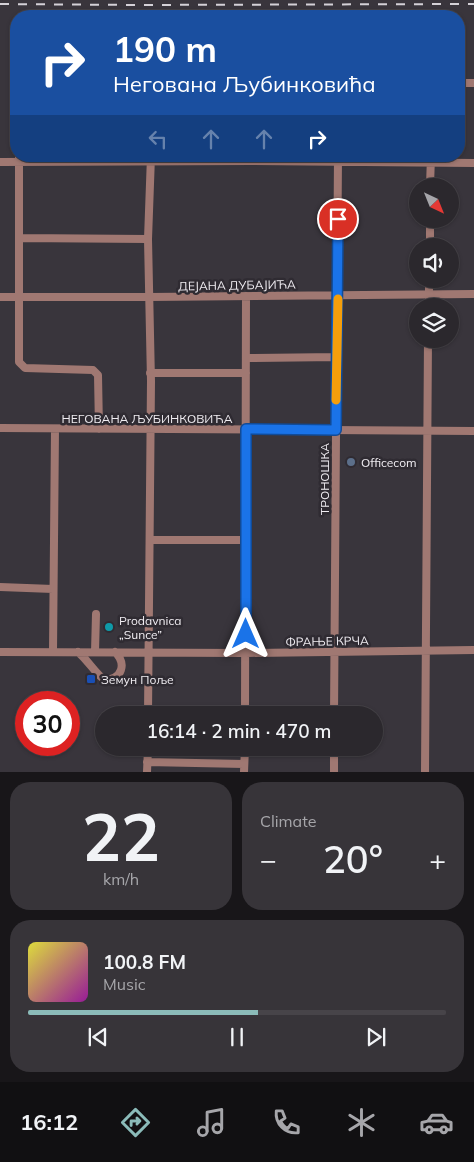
<!DOCTYPE html>
<html lang="en">
<head>
<meta charset="utf-8">
<style>
  :root { --surface:#2b282d; --page:#373439; --text:#f1f3f6; --muted:#a6a6aa; --line:#474449; --accent:#8bbbb9 }
  body { margin:0; font-family:Mulish,sans-serif; background:var(--page); color:var(--text); height:100vh; display:flex; flex-direction:column; font-size:19px; white-space:nowrap }
  * { box-sizing:border-box; margin:0 }
  p { font-size:16px; color:var(--muted) }
  .icon { flex:none; width:28px; height:28px; fill:none; stroke:currentColor; stroke-width:2; stroke-linecap:round; stroke-linejoin:round }
  .map { position:relative; height:772px; overflow:hidden }
  .sheet { display:flex; flex-direction:column; gap:10px; padding:10px; background:#181619; flex:1 }
  .sheet>* { flex:none }
  .banner { position:absolute; left:10px; top:10px; width:455px; height:152px; border-radius:20px; box-shadow:0 1px 4px #0004,0 0 0 1px var(--line); background:#1a4fa0; color:#fff; overflow:hidden }
  .needle { width:32px; rotate:137deg }
  .buttons { position:absolute; left:409px; top:178px; display:grid; gap:10px }
  .buttons a { display:grid; place-items:center; width:50px; height:50px; border-radius:50%; background:var(--surface); box-shadow:0 1px 4px #0004,0 0 0 1px var(--line); font-size:25px }
  .speed { position:absolute; left:15px; top:691px; display:flex; gap:10px; font-size:25px; font-weight:700; text-align:center }
  .speed>* { display:grid; place-content:center; width:65px; height:65px; border-radius:50%; background:var(--surface); box-shadow:0 1px 4px #0004,0 0 0 1px var(--line); line-height:1 }
  .speed .limit { border:8px solid #d22; background:#fff; color:#111 }
  .pin { position:absolute; display:grid; place-items:center; width:42px; height:42px; color:#fff; margin:-21px; border:2px solid #fff; border-radius:50%; box-shadow:0 1px 5px #0007 }
  .me { position:absolute; width:55px; margin:-28px; rotate:0deg; stroke-linejoin:round; filter:drop-shadow(0 0 4px #0008) }
  .turn { display:flex; align-items:center; gap:18px; height:105px; padding:0 20px; font-size:22px }
  .turn .icon { width:65px; height:65px; stroke-width:2.5 }
  .turn b { display:block; font-size:35px; line-height:42px }
  .lanes { display:flex; align-items:center; height:48px; padding:0 20px; background:#0003; justify-content:center; gap:25px; direction:ltr }
  .lanes .off { opacity:.35 }
  .big { font-size:38px; font-weight:600; line-height:1.1 }
  .sheet .widget { flex:1; display:flex; flex-direction:column; justify-content:center; gap:8px; min-width:0; padding:0 18px; border-radius:20px; background:var(--page) }
  .sheet .dial { align-items:center; gap:0 }
  .dial b { font-size:65px; line-height:1 }
  .song { display:flex; align-items:center; gap:15px }
  .cover { width:60px; height:60px; border-radius:8px; background:linear-gradient(135deg,hsl(60 70% 55%),hsl(300 70% 35%)) }
  .played { height:5px; border-radius:2px; background:linear-gradient(90deg,var(--accent) 55%,var(--line) 55%) }
  .keys { display:flex; justify-content:space-around; direction:ltr }
  .heat { display:flex; justify-content:space-between; align-items:center; font-size:28px; direction:ltr }
  .sheet .tiles { flex:1; display:grid; gap:10px; grid-template-columns:1fr 1fr }
  .widget:last-child { grid-column:span 2 }
  .trip { position:absolute; left:95px; top:706px; width:288px; height:50px; border-radius:25px; background:var(--surface); box-shadow:0 1px 4px #0004,0 0 0 1px var(--line); font-weight:600; line-height:50px; text-align:center }
  .tabs { display:flex; height:80px; justify-content:space-around; align-items:center; background:#111012; color:var(--muted) }
  .tabs .icon { width:35px; height:35px }
  .tabs .current { color:var(--accent) }
  .tabs b { font-size:22px; color:var(--text) }
  .map>svg:first-child { display:block }
  .lines { fill:none; stroke-linecap:round; stroke-linejoin:round }
  .minor { stroke:#a07872; stroke-width:8 }
  .rail { stroke:#d4d1d7; stroke-width:2; stroke-dasharray:9 9; stroke-linecap:butt }
  .route-casing { stroke:#114b97; stroke-width:12 }
  .route { stroke:#1a73e8; stroke-width:9 }
  .slow { stroke:#f59e0b; stroke-width:9 }
  .service-dot { fill:#5c6f8a; stroke:#2f2b32; stroke-width:2 }
  .culture-dot { fill:#0f9aa8; stroke:#2f2b32; stroke-width:2 }
  .transit-dot { fill:#1a4fb4; stroke:#2f2b32; stroke-width:2 }
  .labels { text-anchor:middle; dominant-baseline:central; stroke-width:5; stroke-linejoin:round; paint-order:stroke }
  .street-label { font-size:12px; fill:#f0edf2; stroke:#2f2b32 }
  .poi-label { font-size:12px; fill:#f0edf2; stroke:#2f2b32; text-anchor:start }
</style>
</head>
<body>
<div class="map">
<svg width="474" height="772" viewBox="0 0 474 772">
  <rect width="100%" height="100%" fill="#39353c"/>
  <g class="lines">
    <path class="minor" d="M459 83H474
      M19 156V362L25 368 93 370 98 375 99 429
      M0 162 251 161 474 163
      M430 186 431 156
      M19 238 148 239
      M430 246V219
      M0 297H149L474 294
      M429 306V279
      M246 358 337 357
      M150 373H246
      M0 428 474 431
      M150 540H247
      M0 587 53 589
      M0 652 246 653 474 650
      M53 652 55 429
      M78 652C87 659 97 676 105 680 122 679 127 664 115 652
      M95 652 96 614
      M148 715 151 381 148 239 151 156
      M245 715 246 296
      M334 715 338 156
      M147 762 244 764
      M147 772 148 748
      M244 772 245 748
      M334 772V748
      M425 772 428 339"/>
    <path class="rail" d="M0 4 134 5 474 4"/>
  </g>
  <g class="lines">
    <defs>
      <path id="route" d="M246 634V429L336 430 338 219"/>
    </defs>
    <use href="#route" class="route-casing"/>
    <use href="#route" class="route"/>
    <path class="slow" d="M336 400 338 299"/>
  </g>
  <circle class="service-dot" cx="351" cy="462" r="5"/>
  <circle class="culture-dot" cx="109" cy="627" r="5"/>
  <rect class="transit-dot" x="86" y="674" width="10" height="10" rx="2.5"/>
  <g class="labels">
    <g class="street-label">
      <text transform="translate(237 285) rotate(-1)">ДЕЈАНА ДУБАЈИЋА</text>
      <text x="147" y="418">НЕГОВАНА ЉУБИНКОВИЋА</text>
      <text transform="translate(324 479) rotate(-90)">ТРОНОШКА</text>
      <text transform="translate(327 641) rotate(-1)">ФРАЊЕ КРЧА</text>
    </g>
    <g class="poi-label">
      <text x="361" y="462">Officecom</text>
      <text x="119" y="620">Prodavnica<tspan x="119" dy="14">„Sunce”</tspan></text>
      <text x="101" y="679">Земун Поље</text>
    </g>
  </g>
</svg>
<div class="buttons">
<a><svg class="needle" viewBox="-14 -14 28 28"><path d="M0-13l5 13h-10z" fill="#e53935"/><path d="M0 13l5-13h-10z" fill="#a6a6aa"/></svg></a>
<a><svg class="icon" aria-label="sound" viewBox="0 0 24 24"><path d="M4 9h4l5-4v14l-5-4H4zM17 9q2 3 0 6"/></svg></a>
<a><svg class="icon" aria-label="layers" viewBox="0 0 24 24"><path d="M12 4l9 5-9 5-9-5zM3 14l9 5 9-5"/></svg></a>
</div>
<div class="speed"><div class="limit">30</div></div>
<div class="pin" style="left:338px;top:219px;background:#d93025"><svg class="icon" aria-label="arrive" viewBox="0 0 24 24"><path d="M6 21V4h12l-3 4 3 4H6"/></svg></div>
<svg class="me" style="left:246px;top:634px" viewBox="-20 -20 40 40"><path d="M0-17L14 15 0 8-14 15z" fill="#1a73e8" stroke="#fff" stroke-width="4"/></svg>
<div class="trip">16:14 · 2 min · 470 m</div>
<div class="banner">
<div class="turn"><svg class="icon" aria-label="right" viewBox="0 0 24 24"><path d="M7 20v-9h11M14 6l5 5-5 5"/></svg><div><b>190 m</b>Негована Љубинковића</div></div>
<div class="lanes"><svg class="icon off" aria-label="left" viewBox="0 0 24 24"><path d="M17 20v-9H6M10 6l-5 5 5 5"/></svg><svg class="icon off" aria-label="ahead" viewBox="0 0 24 24"><path d="M12 20V5M6 11l6-6 6 6"/></svg><svg class="icon off" aria-label="ahead" viewBox="0 0 24 24"><path d="M12 20V5M6 11l6-6 6 6"/></svg><svg class="icon" aria-label="right" viewBox="0 0 24 24"><path d="M7 20v-9h11M14 6l5 5-5 5"/></svg></div>
</div>
</div>
<section class="sheet">
<div class="tiles">
<div class="widget dial"><b>22</b><p>km/h</p></div>
<div class="widget"><p>Climate</p>
<div class="heat"><a>−</a><b class="big">20°</b><a>+</a></div>
</div>
<div class="widget">
<div class="song"><i class="cover"></i><div><b>100.8 FM</b><p>Music</p></div></div>
<div class="played"></div>
<div class="keys"><svg class="icon" aria-label="previous" viewBox="0 0 24 24"><path d="M18 5L8 12l10 7zM5 5v14"/></svg><svg class="icon" aria-label="pause" viewBox="0 0 24 24"><path d="M8 5v14M16 5v14"/></svg><svg class="icon" aria-label="next" viewBox="0 0 24 24"><path d="M6 5l10 7-10 7zM19 5v14"/></svg></div>
</div>
</div>
</section>
<nav class="tabs">
<b>16:12</b>
<svg class="icon current" aria-label="directions" viewBox="0 0 24 24"><path d="M12 3l9 9-9 9-9-9zM9 14v-3h6M13 9l2 2-2 2"/></svg>
<svg class="icon" aria-label="music" viewBox="0 0 24 24"><path d="M9 18V5l10-2v13"/><circle cx="6" cy="18" r="3"/><circle cx="16" cy="16" r="3"/></svg>
<svg class="icon" aria-label="phone" viewBox="0 0 24 24"><path d="M5 4h4l2 5-3 2q2 4 5 5l2-3 5 2v4C11 20 4 13 5 4z"/></svg>
<svg class="icon" aria-label="climate" viewBox="0 0 24 24"><path d="M12 3v18M4 7l16 10M4 17L20 7"/></svg>
<svg class="icon" aria-label="car" viewBox="0 0 24 24"><path d="M5 17H2v-5l4-1 3-4h7l3 4 3 1v5h-3M9 17h6M6 11h13"/><circle cx="7" cy="17" r="2"/><circle cx="17" cy="17" r="2"/></svg>
</nav>
</body>
</html>
